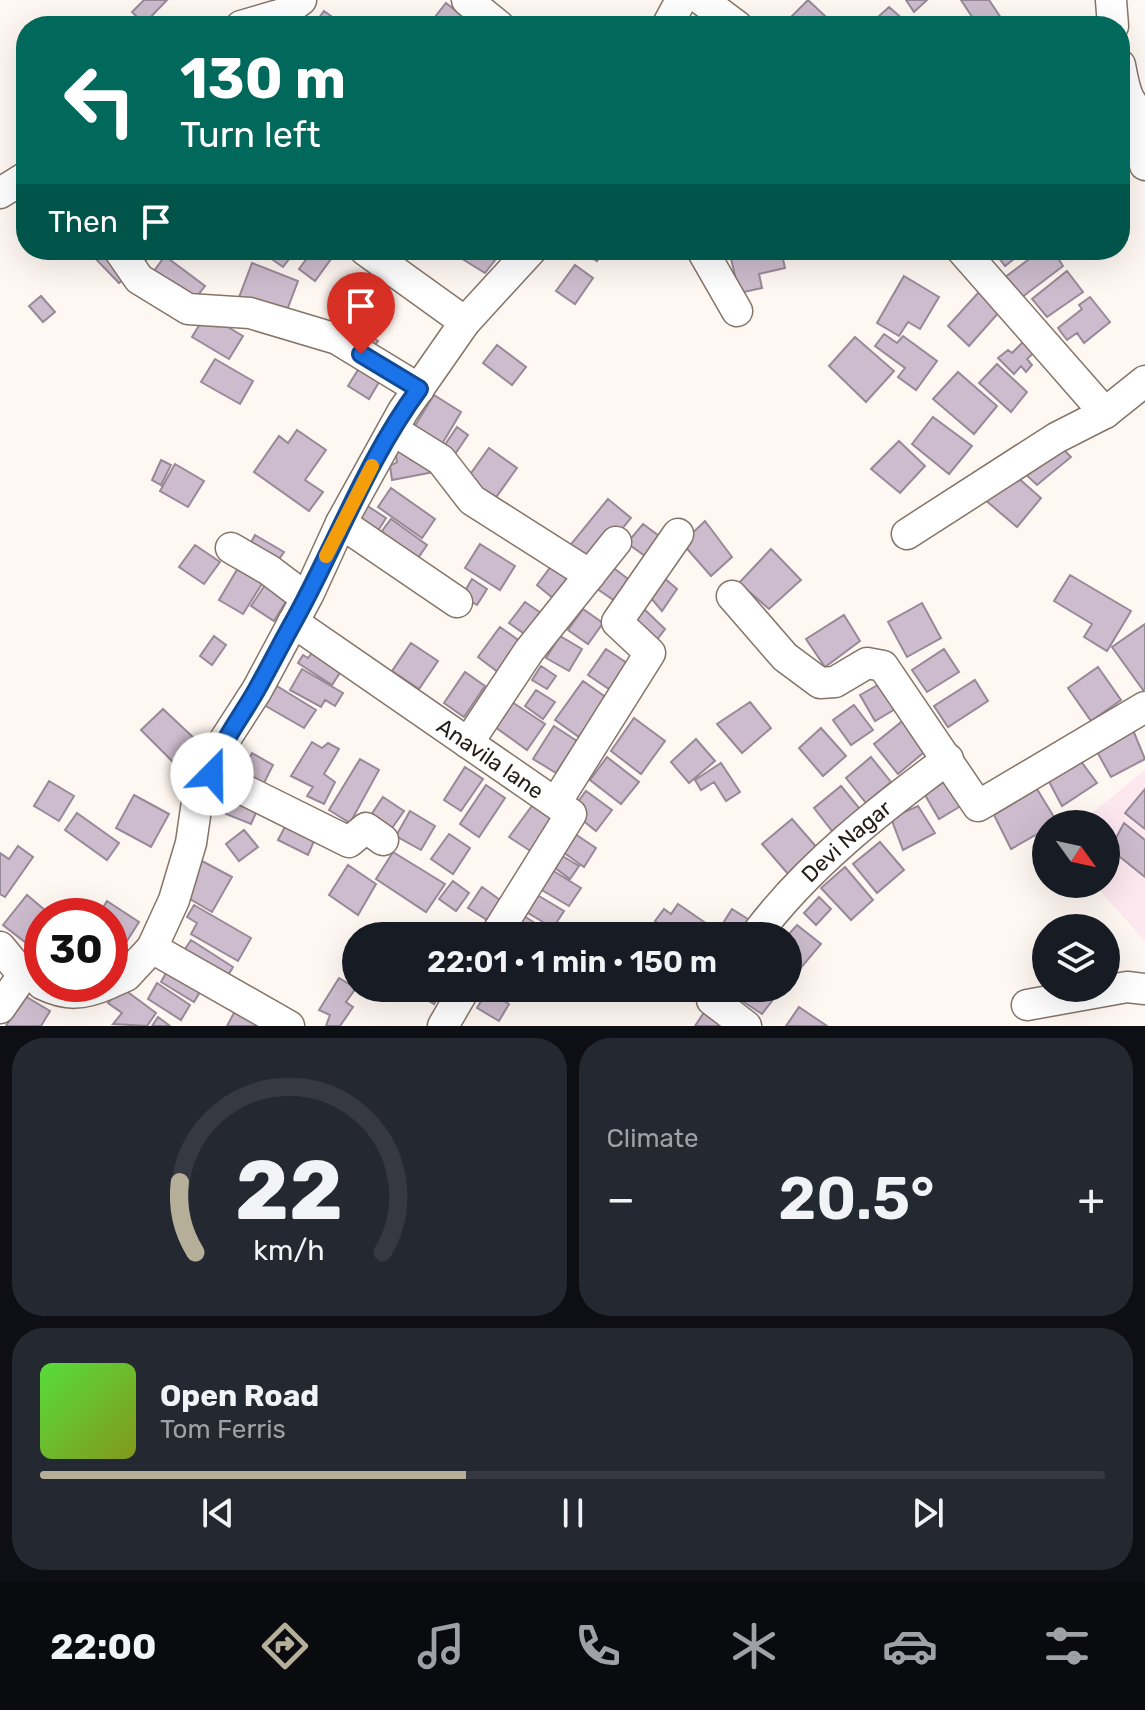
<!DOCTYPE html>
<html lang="en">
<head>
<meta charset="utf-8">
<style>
  :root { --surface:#171b24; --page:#242831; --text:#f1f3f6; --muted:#9ea1a6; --line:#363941; --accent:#b5ae99 }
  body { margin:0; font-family:Rubik,sans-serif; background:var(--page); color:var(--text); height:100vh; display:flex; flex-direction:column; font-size:30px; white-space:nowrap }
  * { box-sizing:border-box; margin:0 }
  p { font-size:26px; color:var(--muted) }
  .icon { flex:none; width:44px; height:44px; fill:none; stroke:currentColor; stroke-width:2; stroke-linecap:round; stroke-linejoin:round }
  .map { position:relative; height:1026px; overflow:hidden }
  .sheet { display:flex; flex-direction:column; gap:12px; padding:12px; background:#0d0f14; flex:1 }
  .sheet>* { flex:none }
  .guide { position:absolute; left:16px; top:16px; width:1114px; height:244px; border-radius:32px; box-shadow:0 8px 32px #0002; background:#00695c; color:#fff; overflow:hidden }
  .needle { width:52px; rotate:123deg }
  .controls { position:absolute; left:1032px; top:810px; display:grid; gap:16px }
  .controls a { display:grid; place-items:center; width:88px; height:88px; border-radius:50%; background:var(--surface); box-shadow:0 8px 32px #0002; font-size:40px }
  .speed { position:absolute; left:24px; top:898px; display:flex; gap:16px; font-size:40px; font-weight:700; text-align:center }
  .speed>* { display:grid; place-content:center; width:104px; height:104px; border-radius:50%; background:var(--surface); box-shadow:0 8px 32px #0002; line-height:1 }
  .speed .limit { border:12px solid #d22; background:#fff; color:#111 }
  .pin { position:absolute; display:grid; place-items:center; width:68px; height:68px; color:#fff; margin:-82px -34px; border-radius:50% 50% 50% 0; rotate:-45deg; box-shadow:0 0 8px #0007 }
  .pin .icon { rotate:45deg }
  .me { position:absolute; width:88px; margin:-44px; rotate:22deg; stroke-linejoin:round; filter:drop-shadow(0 0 6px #0008) }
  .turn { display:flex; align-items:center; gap:28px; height:168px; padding:0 32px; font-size:36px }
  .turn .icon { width:104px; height:104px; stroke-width:2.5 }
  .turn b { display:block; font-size:56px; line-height:68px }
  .then { display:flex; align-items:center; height:76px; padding:0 32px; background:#0003; gap:16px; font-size:30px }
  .big { font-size:60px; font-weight:600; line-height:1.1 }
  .sheet .widget { flex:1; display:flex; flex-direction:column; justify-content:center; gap:12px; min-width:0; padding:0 28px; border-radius:32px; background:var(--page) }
  .sheet .dial { align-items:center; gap:0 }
  .dial svg { height:208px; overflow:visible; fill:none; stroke:var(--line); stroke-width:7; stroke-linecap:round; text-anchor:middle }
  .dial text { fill:var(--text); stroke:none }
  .song { display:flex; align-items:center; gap:24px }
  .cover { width:96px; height:96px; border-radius:12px; background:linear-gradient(135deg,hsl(110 70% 55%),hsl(70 70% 35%)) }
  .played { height:8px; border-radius:4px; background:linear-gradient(90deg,var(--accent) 40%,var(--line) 40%) }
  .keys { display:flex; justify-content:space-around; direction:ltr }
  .heat { display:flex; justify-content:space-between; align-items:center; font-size:44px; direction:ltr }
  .sheet .tiles { flex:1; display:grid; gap:12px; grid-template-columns:1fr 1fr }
  .widget:last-child { grid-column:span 2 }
  .trip { position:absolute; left:342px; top:922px; width:460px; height:80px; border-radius:40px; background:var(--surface); box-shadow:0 8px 32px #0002; font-weight:600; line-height:80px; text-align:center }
  .tab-bar { display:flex; height:128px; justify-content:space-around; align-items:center; background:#090b0e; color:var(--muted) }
  .tab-bar .icon { width:56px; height:56px }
  .tab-bar .on { color:var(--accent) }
  .tab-bar b { font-size:36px; color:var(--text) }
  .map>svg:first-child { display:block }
  .education { fill:#fde8ef }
  .building { fill:#ccbccd; stroke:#988999; stroke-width:2 }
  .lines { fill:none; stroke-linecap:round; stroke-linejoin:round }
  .minor-casing { stroke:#867468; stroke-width:33 }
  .minor { stroke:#fff; stroke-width:30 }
  .route-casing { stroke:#114b97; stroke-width:20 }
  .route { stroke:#1a73e8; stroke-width:14 }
  .slow { stroke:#f59e0b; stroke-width:14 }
  .labels { text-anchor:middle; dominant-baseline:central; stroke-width:8; stroke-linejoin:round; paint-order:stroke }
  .street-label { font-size:22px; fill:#241d18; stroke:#fff }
</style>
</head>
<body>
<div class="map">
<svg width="1145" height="1026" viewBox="0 0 1145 1026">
  <rect width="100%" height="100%" fill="#fff7f1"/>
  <path class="education" d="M1145 770V941L1094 884H1106V824H1079Z"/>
  <path class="building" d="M144 0H167L144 24 132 12Z
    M808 0 825 16 815 26H782Z
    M906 0H927L914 12Z
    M961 0H989L1001 18 988 26H978Z
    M446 3 472 24 471 26H428Z
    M889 7 905 21 900 26H868Z
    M324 11 345 26H313Z
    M95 250H108L130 273 119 283 91 254Z
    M130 250H151L154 253 142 263Z
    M259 250H296L283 267Z
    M313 250 331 259 315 281 299 269Z
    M471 250H503L485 273 464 260Z
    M578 250H603L597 261Z
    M729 250H781L785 268 759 274 762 288 739 293Z
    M993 250H1025L1005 266Z
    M1041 250H1053L1063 266 1021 298 1004 278Z
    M1058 250H1076L1065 259Z
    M165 256 205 286 191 304 151 275Z
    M252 263 298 281 284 318 238 300Z
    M575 265 593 278 575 304 556 291Z
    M1067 271 1083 292 1047 317 1032 299Z
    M904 276 939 297 920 329 908 322 899 336 877 323Z
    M979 292 1000 311 969 346 948 326Z
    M41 296 55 312 43 322 29 306Z
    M1090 297 1110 322 1084 343 1077 333 1067 340 1058 328 1082 309 1079 305Z
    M369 310 388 321 380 334 362 323Z
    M206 314 243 336 229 359 192 337Z
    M364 332 378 341 370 353 356 345Z
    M884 334 897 343 903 336 937 361 916 390 898 377 905 368 875 346Z
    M855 337 894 371 866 402 829 366Z
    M1028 337 1039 348 1027 359 1032 365 1026 372 1021 366 1014 374 998 358 1008 350 1012 353Z
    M497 345 526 367 512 385 483 363Z
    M215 359 253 381 240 404 201 382Z
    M364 360 385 372 369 399 348 386Z
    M997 364 1027 392 1011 412 979 383Z
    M958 372 997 406 974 434 933 399Z
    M434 395 461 412 439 449 411 432Z
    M933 417 972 446 949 474 912 444Z
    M457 427 468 435 453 457 442 449Z
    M297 430 326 450 305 480 323 492 309 511 254 472 279 436 288 443Z
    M899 441 925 466 900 493 871 469Z
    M1060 446 1071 457 1037 485 1021 470Z
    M408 448 411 460 431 457 434 472 392 480 390 466 397 462 395 450Z
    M489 448 517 468 492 503 464 483Z
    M161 460 171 465 161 485 152 480Z
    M175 464 204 481 188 507 160 491Z
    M1009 470 1041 498 1017 527 984 499Z
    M391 488 435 519 422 538 378 507Z
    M608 499 631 518 590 568 567 549Z
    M363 503 386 518 376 534 353 520Z
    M391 519 427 545 416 561 391 542 382 531Z
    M705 521 732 557 711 576 682 543Z
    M643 524 666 541 652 561 627 543Z
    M255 535 284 552 275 565 247 550Z
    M480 544 515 566 500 590 465 568Z
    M195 545 220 562 204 584 179 567Z
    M771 549 801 580 769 609 739 583Z
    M241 563 265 579 243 614 219 600Z
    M552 565 574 585 559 603 537 585Z
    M611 566 636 585 622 606 596 588Z
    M1070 575 1131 611 1107 651 1084 637 1092 624 1054 601Z
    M271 576 293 590 274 621 251 606Z
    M663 577 677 589 662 611 650 597Z
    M472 579 487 589 477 605 462 596Z
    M525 602 541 613 526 635 509 623Z
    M922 603 941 638 907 657 888 622Z
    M643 608 665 629 656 641 634 619Z
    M583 609 603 623 588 644 568 630Z
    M844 615 860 641 825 667 806 639Z
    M1145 624V689L1143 690 1112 647Z
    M500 627 521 642 498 672 478 657Z
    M214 636 226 645 212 665 200 656Z
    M560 636 582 649 569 671 546 658Z
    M411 643 438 661 419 689 392 671Z
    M606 649 627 663 609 689 588 675Z
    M944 649 959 672 927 692 912 670Z
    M314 650 343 668 332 685 298 663 303 655 308 658Z
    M541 666 556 676 547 689 532 680Z
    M1098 667 1121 700 1091 721 1068 688Z
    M302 669 343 693 335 706 325 700 321 707 290 690Z
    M465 672 485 686 464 717 444 703Z
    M975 680 988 701 948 727 934 706Z
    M583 681 607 698 579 737 555 720Z
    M883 682 897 708 875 721 860 695Z
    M277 686 316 710 304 728 264 705Z
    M536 690 555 702 543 719 525 706Z
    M512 702 545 724 527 750 495 727Z
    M750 702 771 728 742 753 717 724Z
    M854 705 873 730 851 745 833 720Z
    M163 709 195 739 174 763 141 730Z
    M634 718 665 741 641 774 611 751Z
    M905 719 929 748 898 774 874 744Z
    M554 726 577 741 556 773 533 759Z
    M821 728 846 756 823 776 799 748Z
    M1133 730 1145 759 1111 777 1096 750Z
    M696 739 715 761 689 783 671 762Z
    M312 742 322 748 328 743 339 749 324 774 335 782 324 804 307 796 313 787 291 776Z
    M252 753 273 765 261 789 230 770 236 761 246 764Z
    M607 757 639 782 621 804 590 780Z
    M871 757 891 782 866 803 846 778Z
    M360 759 379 770 350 823 329 810Z
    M1080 760 1097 783 1062 806 1047 778Z
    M721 763 740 792 726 801 714 782 701 790 695 780Z
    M465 767 483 779 461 811 444 800Z
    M948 779 964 804 939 819 925 795Z
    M49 781 74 796 59 821 34 806Z
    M486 785 505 798 479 837 460 824Z
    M841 786 864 814 836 836 814 808Z
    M1037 789 1057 822 1046 824V829L1011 849 994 815Z
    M1145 789V829L1125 813Z
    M586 791 612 810 596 831 576 815 577 803Z
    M134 795 169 814 151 847 116 828Z
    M232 795 259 806 251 824 226 814Z
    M383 797 404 811 390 831 369 818Z
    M534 803 556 818 532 852 509 837Z
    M918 806 935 833 903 850 891 818Z
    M410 811 435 826 421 850 396 836Z
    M77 813 119 843 107 860 65 830Z
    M792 819 819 850 789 875 762 844Z
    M288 821 317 834 308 855 278 840Z
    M1124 823 1145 840V877L1110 849Z
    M244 830 258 847 239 861 226 844Z
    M572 832 596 848 584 867 560 850Z
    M449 834 470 848 453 874 431 859Z
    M880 842 904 870 877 893 853 864Z
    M18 846 33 857 5 897 0 894V853L9 859Z
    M393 852 445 884 426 912 376 879Z
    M559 854 579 866 570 879 551 865Z
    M202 861 232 877 212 912 183 895Z
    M348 865 376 884 358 915 329 895Z
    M845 867 873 900 851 920 821 888Z
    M552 870 581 888 569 906 540 889Z
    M453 881 469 893 456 911 439 899Z
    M482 887 503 902 492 923 468 908Z
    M534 893 564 911 553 928 523 910Z
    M27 895 52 916H42V949L39 953 3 925Z
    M819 897 831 909 816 925 804 913Z
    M107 901 139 922 118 955 110 950V916H98Z
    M678 904 707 924 699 936H676L655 921 664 909 671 914Z
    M194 905 251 938 238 961 191 934 197 923 187 917Z
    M732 909 751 921 741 936H715Z
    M521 914 544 929 540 936H507Z
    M797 925 821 944 789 982 787 936Z
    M191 940 233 967 224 982 181 955Z
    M25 950 39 961 31 971 18 960Z
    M171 964 204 985 194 1002 161 982Z
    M339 978 356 988 346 1002 353 1007 340 1026H326L330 1015 319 1010Z
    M157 983 190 1005 181 1020 148 999Z
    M121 987 156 1013 147 1026 113 1024 122 1013 108 1003Z
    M370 988H389L384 996Z
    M409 988H444L434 1004Z
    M497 988H520L513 998Z
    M737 988H782L762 1014 733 995Z
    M487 991 509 1004 499 1021 477 1008Z
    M25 996 50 1011 41 1026H6Z
    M799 1007 827 1026H786Z
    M235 1011 259 1024 258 1026H227Z
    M705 1011 727 1026H695Z
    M158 1017 170 1026H152Z"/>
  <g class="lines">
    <defs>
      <g id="minor">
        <path d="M467 0 499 26"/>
        <path d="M702 0 737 26"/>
        <path d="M1111 0 1113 26"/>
        <path d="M241 26 282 14 301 0"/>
        <path d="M667 26 681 0"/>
        <path d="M1120 65C1124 86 1126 104 1145 116"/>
        <path d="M1135 110 1145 165"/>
        <path d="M0 193 26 177"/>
        <path d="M119 250 139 279 188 309 250 313 337 339 419 389"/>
        <path d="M365 250 465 322"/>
        <path d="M702 250 737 311"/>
        <path d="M962 250 1105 413 1145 381"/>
        <path d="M393 430 441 460 472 500 590 575"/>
        <path d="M341 523 457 602"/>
        <path d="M907 534 1056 438 1105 413"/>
        <path d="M231 548 269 570 306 598"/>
        <path d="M732 596 785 657 820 683 835 682 867 663 883 666 978 806 1145 707"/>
        <path id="s1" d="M293 622 571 814 495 936"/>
        <path d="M468 743 529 651 616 542"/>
        <path d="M212 774 349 842 366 828 383 840"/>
        <path d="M557 801 650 653 617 622 678 534"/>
        <path id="s2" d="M755 936C807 866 878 811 948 759"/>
        <path d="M0 947 23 975 0 1008"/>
        <path d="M152 948 289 1026"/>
        <path d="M110 983 126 976 152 948 174 900 191 843 197 802 212 774 217 752 257 690 309 593 341 523 403 411 465 322 531 250"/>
        <path d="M42 984C67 996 83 995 108 984"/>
        <path d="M720 988 712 1000 746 1026"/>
        <path d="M1027 1005 1127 987 1145 989"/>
        <path d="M443 1026 465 988"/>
      </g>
    </defs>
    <use href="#minor" class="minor-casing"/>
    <use href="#minor" class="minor"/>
  </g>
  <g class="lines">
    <defs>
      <path id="route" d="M212 774C220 742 241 718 257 689 270 666 282 642 295 619 337 543 367 459 419 389L361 354"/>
    </defs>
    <use href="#route" class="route-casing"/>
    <use href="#route" class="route"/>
    <path class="slow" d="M326 556 372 466"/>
  </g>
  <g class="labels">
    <g class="street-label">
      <text stroke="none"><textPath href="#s1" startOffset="240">Anavila lane</textPath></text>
      <text stroke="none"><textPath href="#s2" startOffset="132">Devi Nagar</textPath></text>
    </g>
  </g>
</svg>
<div class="controls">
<a><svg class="needle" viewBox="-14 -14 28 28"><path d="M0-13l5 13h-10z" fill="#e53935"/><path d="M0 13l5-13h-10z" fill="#9ea1a6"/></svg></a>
<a><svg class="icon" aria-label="layers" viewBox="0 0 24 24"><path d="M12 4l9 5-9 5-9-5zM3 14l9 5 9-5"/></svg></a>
</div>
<div class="speed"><div class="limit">30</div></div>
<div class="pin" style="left:361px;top:354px;background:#d93025"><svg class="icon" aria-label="arrive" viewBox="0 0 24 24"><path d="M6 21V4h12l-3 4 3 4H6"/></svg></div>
<svg class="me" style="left:212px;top:774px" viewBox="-20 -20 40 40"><circle r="19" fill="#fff"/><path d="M0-13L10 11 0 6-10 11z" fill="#1a73e8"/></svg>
<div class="trip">22:01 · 1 min · 150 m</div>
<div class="guide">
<div class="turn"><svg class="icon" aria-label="left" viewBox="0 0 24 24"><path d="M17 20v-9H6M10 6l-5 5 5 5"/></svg><div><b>130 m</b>Turn left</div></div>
<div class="then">Then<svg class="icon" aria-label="arrive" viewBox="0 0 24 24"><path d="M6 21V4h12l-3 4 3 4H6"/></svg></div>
</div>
</div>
<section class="sheet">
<div class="tiles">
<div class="widget dial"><svg viewBox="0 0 100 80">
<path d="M14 69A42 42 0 1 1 86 69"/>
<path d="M14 69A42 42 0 0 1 8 42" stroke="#b5ae99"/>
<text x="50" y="56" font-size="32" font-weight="700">22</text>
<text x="50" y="72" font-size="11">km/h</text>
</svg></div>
<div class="widget"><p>Climate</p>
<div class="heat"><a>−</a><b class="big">20.5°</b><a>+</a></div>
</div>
<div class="widget">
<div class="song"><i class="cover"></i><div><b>Open Road</b><p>Tom Ferris</p></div></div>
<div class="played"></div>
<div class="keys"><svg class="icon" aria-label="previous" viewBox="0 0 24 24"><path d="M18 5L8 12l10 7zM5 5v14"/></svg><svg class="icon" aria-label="pause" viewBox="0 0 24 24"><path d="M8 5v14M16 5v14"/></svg><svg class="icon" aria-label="next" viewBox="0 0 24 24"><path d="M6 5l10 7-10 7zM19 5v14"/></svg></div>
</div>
</div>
</section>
<nav class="tab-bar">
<b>22:00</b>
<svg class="icon on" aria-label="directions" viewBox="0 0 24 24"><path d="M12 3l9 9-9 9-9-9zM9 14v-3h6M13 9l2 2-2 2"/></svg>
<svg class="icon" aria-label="music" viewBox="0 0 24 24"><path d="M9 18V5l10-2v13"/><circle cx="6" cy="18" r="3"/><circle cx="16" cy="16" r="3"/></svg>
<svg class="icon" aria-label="phone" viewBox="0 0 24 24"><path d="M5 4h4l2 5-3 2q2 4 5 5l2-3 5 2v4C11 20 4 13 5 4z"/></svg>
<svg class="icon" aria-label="climate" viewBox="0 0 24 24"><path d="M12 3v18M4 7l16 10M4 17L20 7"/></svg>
<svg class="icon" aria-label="car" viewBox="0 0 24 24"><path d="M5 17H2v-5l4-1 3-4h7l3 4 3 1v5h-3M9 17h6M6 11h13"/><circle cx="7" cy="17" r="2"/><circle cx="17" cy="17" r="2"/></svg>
<svg class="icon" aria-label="filters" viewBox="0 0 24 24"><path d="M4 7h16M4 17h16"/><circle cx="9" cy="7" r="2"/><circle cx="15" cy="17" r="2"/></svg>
</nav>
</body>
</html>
